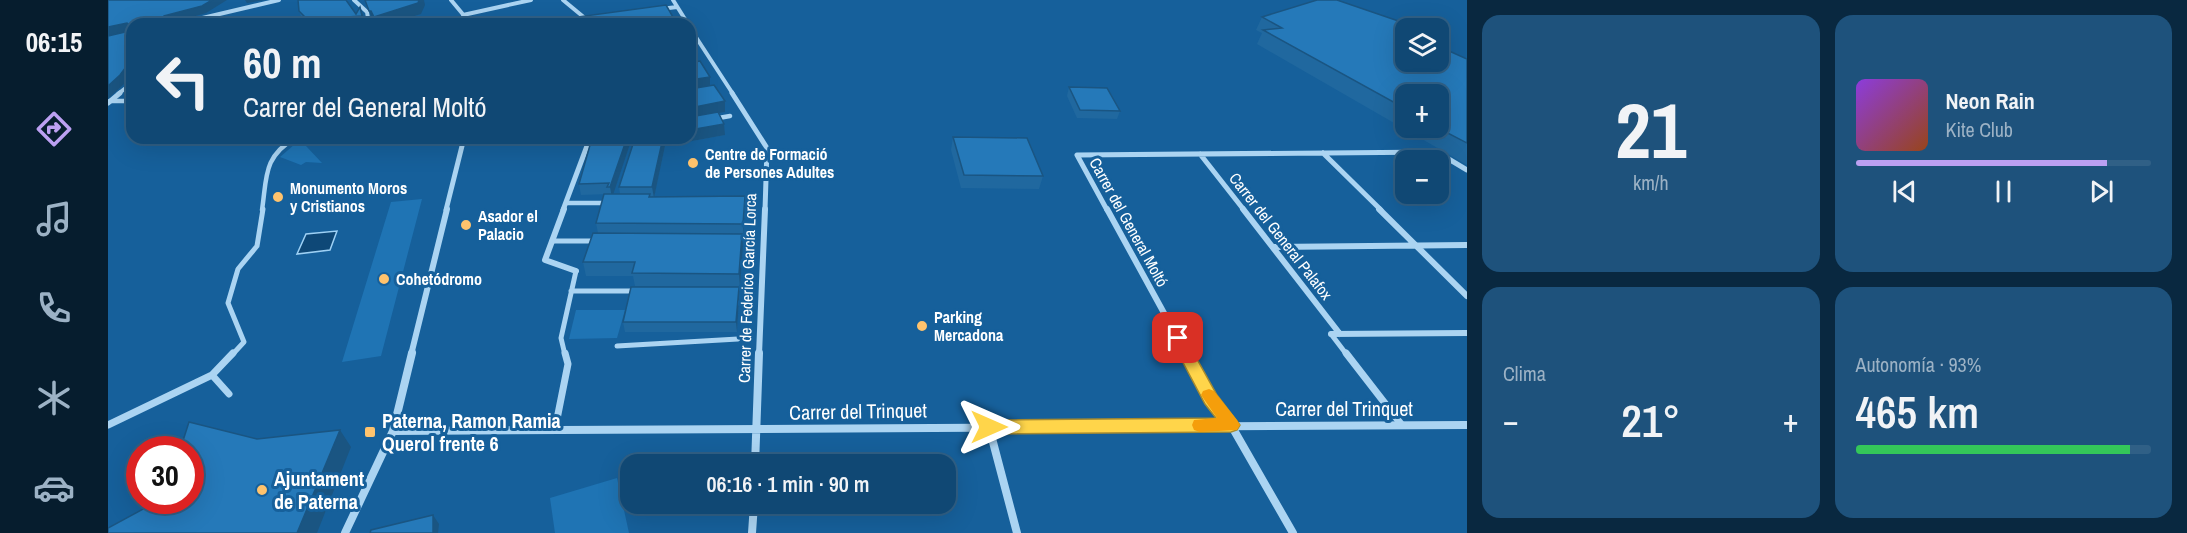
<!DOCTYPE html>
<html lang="es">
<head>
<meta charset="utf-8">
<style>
  :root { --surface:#104874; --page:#1e527c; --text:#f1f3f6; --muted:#9cb2c5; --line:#306086; --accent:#bca0f2 }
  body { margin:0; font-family:"Archivo Narrow",sans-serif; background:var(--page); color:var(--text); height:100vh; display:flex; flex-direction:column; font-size:22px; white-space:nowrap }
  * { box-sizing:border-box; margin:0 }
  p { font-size:20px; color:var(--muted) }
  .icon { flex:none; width:33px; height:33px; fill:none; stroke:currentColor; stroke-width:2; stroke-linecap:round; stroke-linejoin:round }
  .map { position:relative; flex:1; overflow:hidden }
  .sheet { display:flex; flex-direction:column; gap:15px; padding:15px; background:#092840; width:720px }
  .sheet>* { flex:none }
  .hud { position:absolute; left:18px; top:18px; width:570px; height:126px; border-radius:18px; box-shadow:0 6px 24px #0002,0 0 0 2px var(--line); background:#104874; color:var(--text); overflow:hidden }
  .buttons { position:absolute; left:1287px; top:18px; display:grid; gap:12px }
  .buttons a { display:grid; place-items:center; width:54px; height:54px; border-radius:12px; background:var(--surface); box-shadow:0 6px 24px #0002,0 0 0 2px var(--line); font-size:30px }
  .speed { position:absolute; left:18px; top:436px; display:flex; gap:12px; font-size:30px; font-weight:700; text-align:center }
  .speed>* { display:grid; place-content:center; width:78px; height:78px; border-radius:50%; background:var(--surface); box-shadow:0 6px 24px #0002,0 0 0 2px var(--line); line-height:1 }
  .speed .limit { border:9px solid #d22; background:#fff; color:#111 }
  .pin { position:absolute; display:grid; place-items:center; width:51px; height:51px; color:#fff; margin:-26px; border-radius:12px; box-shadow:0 3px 9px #0006 }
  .me { position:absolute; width:66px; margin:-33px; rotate:90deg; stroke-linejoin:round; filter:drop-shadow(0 0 4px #0008) }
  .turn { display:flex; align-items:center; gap:21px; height:126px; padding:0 18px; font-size:27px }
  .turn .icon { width:78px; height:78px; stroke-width:2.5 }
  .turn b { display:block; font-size:42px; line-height:51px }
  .big { font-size:45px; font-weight:600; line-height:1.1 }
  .sheet .widget { flex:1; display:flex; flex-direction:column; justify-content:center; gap:9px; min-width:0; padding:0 21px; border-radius:18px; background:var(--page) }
  .sheet .dial { align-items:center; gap:0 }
  .dial b { font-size:78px; line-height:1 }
  .song { display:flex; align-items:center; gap:18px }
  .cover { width:72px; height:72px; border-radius:9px; background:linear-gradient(135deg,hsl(270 70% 55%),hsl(20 70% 35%)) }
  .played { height:6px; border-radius:3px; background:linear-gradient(90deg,var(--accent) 85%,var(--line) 85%) }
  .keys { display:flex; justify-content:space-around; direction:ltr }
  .heat { display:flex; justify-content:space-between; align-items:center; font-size:33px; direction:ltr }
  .charge { height:9px; border-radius:4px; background:linear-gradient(90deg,#34c759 93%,var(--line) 0) }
  .sheet .tiles { flex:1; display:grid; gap:15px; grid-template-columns:repeat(2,1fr) }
  .trip { position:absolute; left:512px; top:454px; width:336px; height:60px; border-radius:18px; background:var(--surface); box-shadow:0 6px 24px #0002,0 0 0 2px var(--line); font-weight:600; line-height:60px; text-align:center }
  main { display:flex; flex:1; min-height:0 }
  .dock { display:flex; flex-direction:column; width:108px; justify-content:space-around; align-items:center; background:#061d2e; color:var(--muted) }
  .dock .icon { width:42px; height:42px }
  .dock .current { color:var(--accent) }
  .dock b { font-size:27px; color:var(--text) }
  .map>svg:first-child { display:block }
  .green { fill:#1f74b4 }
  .water { fill:#0e4877; stroke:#9ed1f5; stroke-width:1.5 }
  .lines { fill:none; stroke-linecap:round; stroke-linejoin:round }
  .pedestrian-far3 { stroke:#abd4f2; stroke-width:4 }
  .pedestrian-far2 { stroke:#abd4f2; stroke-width:4.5 }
  .pedestrian-far1 { stroke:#abd4f2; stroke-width:5 }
  .pedestrian { stroke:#abd4f2; stroke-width:7 }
  .minor-far3 { stroke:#abd4f2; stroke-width:4 }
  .minor-far2 { stroke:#abd4f2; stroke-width:5 }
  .minor-far1 { stroke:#abd4f2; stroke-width:6 }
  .minor { stroke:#abd4f2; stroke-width:8 }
  .wall { fill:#20689f; fill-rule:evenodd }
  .shaded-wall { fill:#1a5582 }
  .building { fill:#2579b9; stroke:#1a5582; stroke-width:1.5 }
  .route { fill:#ffd54a; stroke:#a68a30; stroke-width:1.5 }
  .slow { fill:#f59e0b }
  .poi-dot { fill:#ffc36d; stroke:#16609b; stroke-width:2 }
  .labels { text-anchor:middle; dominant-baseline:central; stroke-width:6; stroke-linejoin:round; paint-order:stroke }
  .poi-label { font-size:16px; font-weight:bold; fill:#fff; stroke:#16609b; text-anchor:start }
  .street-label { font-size:16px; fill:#fff; stroke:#16609b }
  .near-street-label { font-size:20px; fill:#fff; stroke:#16609b }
  .near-poi-label { font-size:20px; font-weight:bold; fill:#fff; stroke:#16609b; text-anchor:start }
</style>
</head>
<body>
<main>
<nav class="dock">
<b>06:15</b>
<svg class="icon current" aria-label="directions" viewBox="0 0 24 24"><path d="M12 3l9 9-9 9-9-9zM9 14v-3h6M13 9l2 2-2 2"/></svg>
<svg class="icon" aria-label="music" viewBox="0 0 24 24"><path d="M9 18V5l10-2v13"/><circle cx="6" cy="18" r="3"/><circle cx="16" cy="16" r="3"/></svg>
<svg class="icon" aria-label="phone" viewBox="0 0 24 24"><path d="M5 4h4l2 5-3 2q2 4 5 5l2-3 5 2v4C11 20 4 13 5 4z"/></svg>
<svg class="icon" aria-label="climate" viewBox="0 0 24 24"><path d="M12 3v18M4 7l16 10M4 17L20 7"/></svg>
<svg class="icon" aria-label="car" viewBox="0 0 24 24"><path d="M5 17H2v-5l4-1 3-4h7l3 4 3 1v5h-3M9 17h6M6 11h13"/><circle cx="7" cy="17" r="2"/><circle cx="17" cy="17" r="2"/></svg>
</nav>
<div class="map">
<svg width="1359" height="533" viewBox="0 0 1359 533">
  <rect width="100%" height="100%" fill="#16609b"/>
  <path class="green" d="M194 138 205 140 198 146 214 163 198 162 193 165 172 157Z
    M314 199 273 356 234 362 283 202Z
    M468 310H517L509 338 461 339Z
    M509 478 521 533H447L442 498Z"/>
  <path class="water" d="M229 231 222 250 189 254 198 234Z"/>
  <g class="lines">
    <path class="pedestrian-far3" d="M246 0 259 12 261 24"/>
    <path class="pedestrian-far2" d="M2 101H24
      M605 119 622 116
      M458 203H498
      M154 210C159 177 155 157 187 138"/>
    <path class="pedestrian-far1" d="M444 241H488
      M463 291H527
      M1223 334 1239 355
      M509 346 630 339
      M124 355 136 342 120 303 130 269 149 246 155 209
      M457 355 453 338 468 271"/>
    <path class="pedestrian" d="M1238 353 1293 424
      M104 375 121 394
      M449 419 460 364 457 353
      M0 425 104 375 125 353"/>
    <path class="minor-far3" d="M343 0 363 24
      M455 0 478 19
      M565 0 580 24
      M553 9 569 7
      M355 15 423 0
      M69 24 171 0
      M582 28 625 94
      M10 94 24 83"/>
    <path class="minor-far2" d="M624 93 659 148 657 210
      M0 103 12 93
      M1215 153 1273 210
      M1092 154 1136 210
      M338 210 356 138
      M455 210 482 138
      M999 210 969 155 1329 152 1359 170"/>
    <path class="minor-far1" d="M456 209 437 260 468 271
      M999 209 1079 355
      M1135 209 1232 334
      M1271 209 1359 296
      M1165 247 1359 245
      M1223 334 1359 333
      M303 355 339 209
      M651 355 657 209"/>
    <path class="minor" d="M1078 353 1103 399 1123 425 1185 533
      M881 427 909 533
      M285 431 1359 425
      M647 465 651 353
      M237 533 285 431 304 353
      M644 533 646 504"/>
  </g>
  <path class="wall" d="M252 7 255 15 257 23 245 24H200L194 19 191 11 248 14Z
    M1154 17 1298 28V62L1359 59V165L1149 44 1154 33 1148 30ZM1298 94 1330 128H1298Z
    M588 62 602 77V86L617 112 610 113 617 135 557 146 546 197 637 209 635 237H634L635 247 632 287 527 286 525 276H478L475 262 490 233 488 223 501 194 473 195 471 184 524 138 505 194H512L511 187Z
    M961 87 1012 111 1009 119 969 118 959 96Z
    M845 137 935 176 931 189 853 188 843 150Z
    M631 287V297L629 332H517L515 322Z"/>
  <path class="shaded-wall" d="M104 0H119L98 13 60 24H51L56 16Z
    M137 0H157L139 3Z
    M311 0H316L317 5 313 14 280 24H268L266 17Z
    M252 7 255 15 257 23 212 24 210 19 254 16Z
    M261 11H263L267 22H265Z
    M19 23 23 31 0 36V27Z
    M587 54 588 64 582 65V55Z
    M24 59V74L17 83 0 99V86Z
    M602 77V88L582 91V80Z
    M617 101V112L582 118V108Z
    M616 124 617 135 557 146 546 198 544 187 555 138H582V130Z
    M519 138H524L504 198 502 187Z
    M637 196V209L635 237V224Z
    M634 234 635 247 632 287 631 274Z
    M631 287V297L629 332 628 322Z
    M232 430 243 447 209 533H189Z
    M325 515 331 524 330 533H325Z"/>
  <path class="building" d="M0 0H104L94 6 56 16 51 24H24V59L12 75 0 86V36L21 31 23 26 19 23 0 27Z
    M190 0H238L248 14 252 7 254 16 210 19 197 17 191 11Z
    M257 0H311L310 3 266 17 263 11H261Z
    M1209 0H1229L1305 26 1304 28H1298V62H1330V46L1359 59V143L1330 128V94H1298V109L1155 30 1174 28 1154 17Z
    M558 5 569 24H464L462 18Z
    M582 45 587 54 582 55Z
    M592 61 602 77 582 80V63Z
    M606 85 617 101 582 108V89Z
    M961 87 999 88 1012 111 972 110Z
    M610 112 616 124 582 130V117Z
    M845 137 919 138 935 176 856 175Z
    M484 138H519L502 187H499L501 183 471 184Z
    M527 138H555L544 187H511Z
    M496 194H542L541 197 637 196 635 224 488 223Z
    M485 233 634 234 631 274 524 273 527 262H475Z
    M523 287H631L628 322H515Z
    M81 422 149 439 232 430 189 533H0V528L50 501H82V450H72Z
    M325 515V533H262L263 530Z"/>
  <path class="route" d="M1070 333 1075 334 1109 395 1132 425 1129 430 1123 432 881 434 875 432 873 427 875 422 881 420 1108 418 1097 404 1062 338 1064 334Z"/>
  <path class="slow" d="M1101 389 1106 391 1129 420 1132 425 1129 430 1092 432 1086 430 1084 425 1086 420 1109 418 1093 395 1095 391Z"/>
  <g class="poi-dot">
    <circle cx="585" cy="163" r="6"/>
    <circle cx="170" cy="197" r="6"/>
    <circle cx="358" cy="225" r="6"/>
    <circle cx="276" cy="279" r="6"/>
    <circle cx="814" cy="326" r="6"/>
    <rect x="256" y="426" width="12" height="12" rx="3"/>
    <circle cx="154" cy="490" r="6"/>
  </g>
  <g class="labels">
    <g class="poi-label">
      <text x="597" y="154">Centre de Formació<tspan x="597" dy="18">de Persones Adultes</tspan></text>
      <text x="182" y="188">Monumento Moros<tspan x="182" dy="18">y Cristianos</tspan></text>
      <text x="370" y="216">Asador el<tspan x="370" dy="18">Palacio</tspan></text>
      <text x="288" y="279">Cohetódromo</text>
      <text x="826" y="317">Parking<tspan x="826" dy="18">Mercadona</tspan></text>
    </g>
    <g class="street-label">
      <text transform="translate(1021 222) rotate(61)">Carrer del General Moltó</text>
      <text transform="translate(1173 236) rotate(52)">Carrer del General Palafox</text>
      <text transform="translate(639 288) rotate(-88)">Carrer de Federico García Lorca</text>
    </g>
    <g class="near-street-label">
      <text x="1236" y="408">Carrer del Trinquet</text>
      <text transform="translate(750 411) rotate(-1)">Carrer del Trinquet</text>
    </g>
    <g class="near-poi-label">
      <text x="274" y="420">Paterna, Ramon Ramia<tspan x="274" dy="23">Querol frente 6</tspan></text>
      <text x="166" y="478">Ajuntament<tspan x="166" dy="23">de Paterna</tspan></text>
    </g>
  </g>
</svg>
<div class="buttons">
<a><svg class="icon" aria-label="layers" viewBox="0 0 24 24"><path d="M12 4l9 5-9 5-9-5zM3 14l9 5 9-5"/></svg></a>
<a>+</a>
<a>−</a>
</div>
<div class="speed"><div class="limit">30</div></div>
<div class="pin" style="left:1070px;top:338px;background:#d93025"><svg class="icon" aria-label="arrive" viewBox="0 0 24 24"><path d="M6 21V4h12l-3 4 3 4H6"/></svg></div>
<svg class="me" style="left:881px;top:427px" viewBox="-20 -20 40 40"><path d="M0-17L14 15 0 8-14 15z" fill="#ffd54a" stroke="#fff" stroke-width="4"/></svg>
<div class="trip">06:16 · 1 min · 90 m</div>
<div class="hud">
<div class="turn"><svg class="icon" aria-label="left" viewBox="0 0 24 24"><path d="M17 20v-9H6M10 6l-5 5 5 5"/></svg><div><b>60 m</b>Carrer del General Moltó</div></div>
</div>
</div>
<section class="sheet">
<div class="tiles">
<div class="widget dial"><b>21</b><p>km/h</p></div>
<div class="widget">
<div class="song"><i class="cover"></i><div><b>Neon Rain</b><p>Kite Club</p></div></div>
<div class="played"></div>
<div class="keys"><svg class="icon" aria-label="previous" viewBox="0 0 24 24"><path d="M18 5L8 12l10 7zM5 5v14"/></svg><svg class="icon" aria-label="pause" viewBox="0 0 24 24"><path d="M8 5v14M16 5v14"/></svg><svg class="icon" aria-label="next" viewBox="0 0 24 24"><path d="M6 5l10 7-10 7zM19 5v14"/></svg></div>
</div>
<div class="widget"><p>Clima</p>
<div class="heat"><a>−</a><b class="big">21°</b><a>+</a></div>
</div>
<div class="widget"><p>Autonomía · 93%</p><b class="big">465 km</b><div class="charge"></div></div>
</div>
</section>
</main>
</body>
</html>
